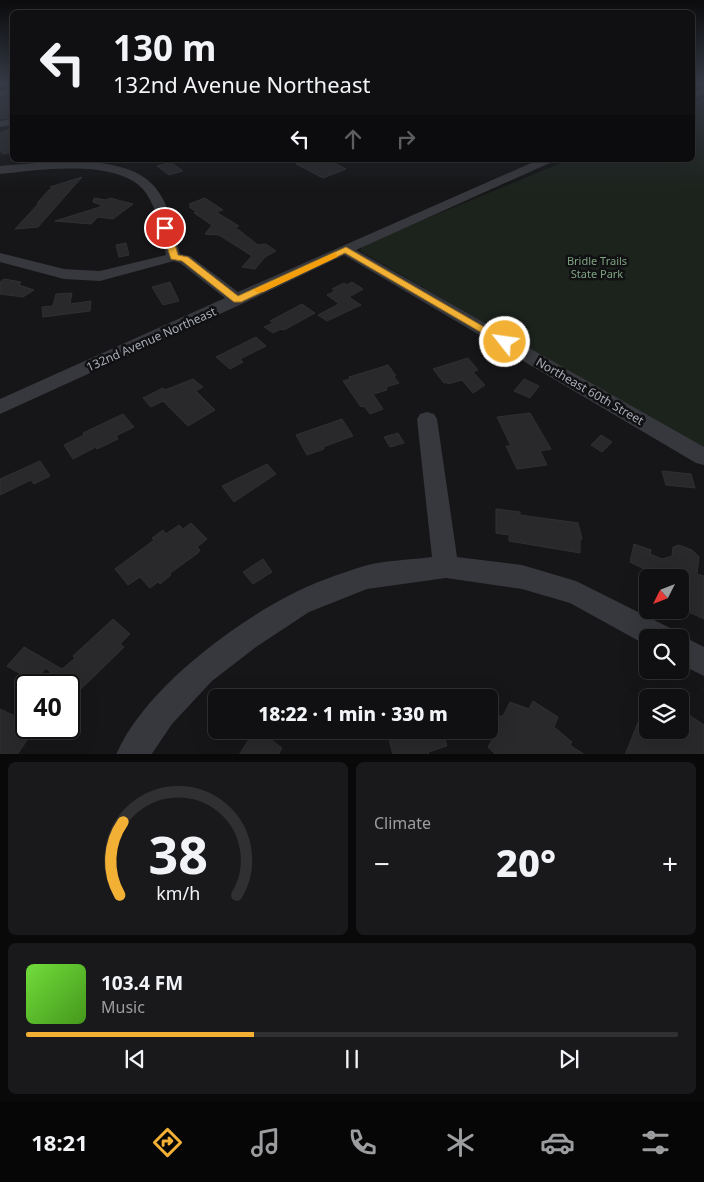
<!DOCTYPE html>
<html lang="en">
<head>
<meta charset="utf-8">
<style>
  :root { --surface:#101012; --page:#19191b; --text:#f1f3f6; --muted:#9c9d9f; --line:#303032; --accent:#f2b134 }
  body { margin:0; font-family:"Noto Sans",sans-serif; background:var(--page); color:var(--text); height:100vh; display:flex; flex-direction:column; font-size:19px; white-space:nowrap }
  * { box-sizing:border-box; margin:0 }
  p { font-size:16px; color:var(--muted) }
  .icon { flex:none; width:28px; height:28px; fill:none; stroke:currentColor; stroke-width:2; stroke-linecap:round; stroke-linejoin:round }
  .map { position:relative; height:754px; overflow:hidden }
  .panel { display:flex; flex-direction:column; gap:8px; padding:8px; background:#09090a; flex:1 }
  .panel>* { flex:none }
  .top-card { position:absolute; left:10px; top:10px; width:685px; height:152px; border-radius:8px; box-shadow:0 5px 20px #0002,0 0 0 1px var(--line); background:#101012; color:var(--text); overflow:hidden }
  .needle { width:32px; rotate:228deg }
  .tools { position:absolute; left:639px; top:569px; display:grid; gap:10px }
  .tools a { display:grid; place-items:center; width:50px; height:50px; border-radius:8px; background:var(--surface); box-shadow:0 5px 20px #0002,0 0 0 1px var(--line); font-size:25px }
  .speed { position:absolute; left:15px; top:674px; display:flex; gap:10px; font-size:25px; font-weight:700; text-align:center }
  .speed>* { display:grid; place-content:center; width:65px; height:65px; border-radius:50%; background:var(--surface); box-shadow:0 5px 20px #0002,0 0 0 1px var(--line); line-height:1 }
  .speed .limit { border:2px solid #111; border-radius:8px; background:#fff; color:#111 }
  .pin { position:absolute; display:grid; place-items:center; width:42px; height:42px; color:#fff; margin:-21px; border:2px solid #fff; border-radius:50%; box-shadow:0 1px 5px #0007 }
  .me { position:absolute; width:55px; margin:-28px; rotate:300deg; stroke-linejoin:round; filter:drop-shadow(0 0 4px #0008) }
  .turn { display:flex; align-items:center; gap:18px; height:105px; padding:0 20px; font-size:22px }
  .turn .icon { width:65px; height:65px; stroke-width:2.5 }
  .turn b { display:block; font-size:35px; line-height:42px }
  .lanes { display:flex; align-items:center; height:48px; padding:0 20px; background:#0003; justify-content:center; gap:25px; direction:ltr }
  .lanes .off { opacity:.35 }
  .big { font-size:38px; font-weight:800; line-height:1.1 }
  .panel .tile { flex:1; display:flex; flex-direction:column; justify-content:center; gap:8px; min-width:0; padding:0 18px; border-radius:8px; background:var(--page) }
  .panel .dial { align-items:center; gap:0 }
  .dial svg { height:130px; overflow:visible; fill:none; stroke:var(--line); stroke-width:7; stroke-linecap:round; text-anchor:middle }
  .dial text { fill:var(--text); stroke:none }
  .song { display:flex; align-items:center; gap:15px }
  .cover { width:60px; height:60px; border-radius:8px; background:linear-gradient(135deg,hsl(100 70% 55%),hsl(100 70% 35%)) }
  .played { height:5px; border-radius:2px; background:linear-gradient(90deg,var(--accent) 35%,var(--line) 35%) }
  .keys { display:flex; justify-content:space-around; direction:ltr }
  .heat { display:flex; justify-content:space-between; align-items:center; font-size:28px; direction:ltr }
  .panel .tiles { flex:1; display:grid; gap:8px; grid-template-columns:1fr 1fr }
  .tile:last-child { grid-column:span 2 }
  .trip { position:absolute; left:208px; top:689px; width:290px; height:50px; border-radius:8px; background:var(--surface); box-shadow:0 5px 20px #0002,0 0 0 1px var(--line); font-weight:800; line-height:50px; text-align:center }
  .dock { display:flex; height:80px; justify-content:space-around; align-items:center; background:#060607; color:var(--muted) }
  .dock .icon { width:35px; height:35px }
  .dock .active { color:var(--accent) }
  .dock b { font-size:22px; color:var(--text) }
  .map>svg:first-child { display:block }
  .green { fill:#1c231d }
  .building { fill:#29292c; stroke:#303034 }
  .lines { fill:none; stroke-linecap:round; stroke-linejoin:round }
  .minor { fill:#37383d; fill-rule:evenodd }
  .route { fill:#f2b134; stroke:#9d7322 }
  .slow { fill:#f59e0b }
  .labels { text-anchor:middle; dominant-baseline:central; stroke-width:5; stroke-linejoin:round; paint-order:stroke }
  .far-park-label { font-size:11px; fill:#7fa381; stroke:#111113 }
  .street-label { font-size:12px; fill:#a8adb8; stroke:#111113 }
</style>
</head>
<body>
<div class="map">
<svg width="704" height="755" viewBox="0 0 704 755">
  <rect width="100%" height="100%" fill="#161618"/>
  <path class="green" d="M704 98V450L360 251 363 245 568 160H692L693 103Z"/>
  <path class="building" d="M12 96V117L2 119 0 117V99Z
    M12 128V152L3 154 0 150V133Z
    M309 160H328L346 169 323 178 296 164Z
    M171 162 183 171 169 175 157 166Z
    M82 177 38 227 15 229 39 203H37L49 190 53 189 50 187Z
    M94 198 106 200 110 198 133 204 113 219 98 217 91 224 55 221 103 206 93 202Z
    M205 198 223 210 216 212 239 226 235 227 258 245 266 244 276 251 265 257 255 269 242 267 252 256 219 235 205 234 212 225 194 213 197 212 189 207 192 206 189 204Z
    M126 243 129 255 119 257 116 245Z
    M4 279 21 282 19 285 34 290 23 297 0 294V282Z
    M170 282 179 301 163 305 152 287Z
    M352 282 363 289 349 297 361 305 327 321 318 315 339 304 327 295 335 291 332 289 344 283 347 285Z
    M72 293 70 304 91 301 90 311 43 317 42 307 53 306 56 294Z
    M302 304 315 313 284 330 281 329 273 333 264 327 273 323 270 321Z
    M256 337 266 346 240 359 243 362 230 369 216 357Z
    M468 358 478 370 473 372 485 385 473 393 462 380 448 384 447 382 444 383 433 369Z
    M388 365 396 376H393L399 383 386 387 387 390 373 394 383 409 370 414 364 406 361 407 343 381 350 379 349 377Z
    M193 379 203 387 196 391 215 410 188 426 163 401 151 407 143 398 163 388 165 390Z
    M524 379 539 386 530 398 514 391Z
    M530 413 551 449 540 451 547 465 517 469 506 446H511L497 417Z
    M123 414 134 427 116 436 118 439 97 449 96 447 73 459 64 445 84 435 83 433Z
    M342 419 353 436 323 447 324 449 307 455 296 435Z
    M398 433 404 443 390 447 384 437Z
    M601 435 612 442 602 452 591 445Z
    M40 461 50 476 34 484 31 480 0 495V479Z
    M267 464 276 474 234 502 222 486Z
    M662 471 691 474 695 488 666 485Z
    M496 509 520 512V515L578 523 582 539 580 541V553L509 541V535L496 533Z
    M191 523 207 539 197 547 200 550 198 553 169 574 171 575 160 584 158 582 150 588 140 577 128 585 115 569 154 540 152 538 163 530 166 534 179 525 183 529Z
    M634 544 651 550 650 554 662 559 672 556 673 547 679 545 692 550 699 557 697 574 704 576V619L680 608V578H647L648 571 630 562Z
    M263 559 272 572 253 584 243 572Z
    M113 619 130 634 120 644 124 647 74 696 69 691V685H63L46 668 34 682 7 666 24 647 62 669 75 658 73 656Z
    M647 700 648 730H680V709L704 725V755H625Z
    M533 701 558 717 554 727 572 742 570 745 585 755H496L488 747 495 735 490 726 492 719 496 716H503L510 702 529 709Z
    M0 709 26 721V728H35L17 755H0Z
    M255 730H258L282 748 278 755H239Z
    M387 730H442L447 746 428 752 429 755H393Z"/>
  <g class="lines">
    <path class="minor" d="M12 88V94L0 97V91Z
      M704 88V94L692 99V93Z
      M12 119V125L0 127V121Z
      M538 160H554L552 162 356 250 704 447V465L696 463 344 255 244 303 0 414V399L225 298 180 263 174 261 100 281 64 279 0 262V253L64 269 100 271 166 255C161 235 158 210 146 193 121 157 38 170 0 174V166C43 163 123 151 154 186 170 204 174 232 180 254L190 256 238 292Z
      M427 412 434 414 437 419 457 557 522 565 576 581 670 628 674 638H648V646L570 603 522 589 446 578 367 589 309 612 256 647 212 681 172 724 151 755H116C142 692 231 625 290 595 310 584 342 573 364 566 385 560 411 560 432 557L417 419 420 414Z
      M680 635 704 647V676L680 664V638H674Z"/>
  </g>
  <linearGradient id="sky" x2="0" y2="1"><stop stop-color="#0c0c0d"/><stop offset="0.44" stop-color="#363c48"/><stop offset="1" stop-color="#363c48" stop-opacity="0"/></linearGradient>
  <rect width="704" height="189" fill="url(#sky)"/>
  <path class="route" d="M165 225 170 228 178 255 188 257 238 296 346 247 510 342 505 345 501 344 345 253 241 302H234L182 261 171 259 161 228Z"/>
  <path class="slow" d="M334 253 337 254V257L263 292H256L254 290Z"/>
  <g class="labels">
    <g class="far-park-label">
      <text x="597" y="260">Bridle Trails<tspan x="597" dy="13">State Park</tspan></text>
    </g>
    <g class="street-label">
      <text transform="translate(151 339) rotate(-24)">132nd Avenue Northeast</text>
      <text transform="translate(590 391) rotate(30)">Northeast 60th Street</text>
    </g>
  </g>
</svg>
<div class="tools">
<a><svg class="needle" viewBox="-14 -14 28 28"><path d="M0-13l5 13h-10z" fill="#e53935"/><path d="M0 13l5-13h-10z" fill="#9c9d9f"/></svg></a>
<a><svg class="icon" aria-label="search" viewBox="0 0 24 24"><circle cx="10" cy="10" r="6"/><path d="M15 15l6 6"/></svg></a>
<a><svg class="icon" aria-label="layers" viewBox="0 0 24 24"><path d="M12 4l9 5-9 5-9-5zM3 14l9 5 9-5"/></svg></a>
</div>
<div class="speed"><div class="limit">40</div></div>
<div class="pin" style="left:165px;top:228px;background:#d93025"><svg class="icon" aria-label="arrive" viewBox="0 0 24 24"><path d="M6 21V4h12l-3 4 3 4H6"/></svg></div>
<svg class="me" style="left:505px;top:342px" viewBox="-20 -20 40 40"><circle r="17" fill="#f2b134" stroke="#fff" stroke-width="3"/><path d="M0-11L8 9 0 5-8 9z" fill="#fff"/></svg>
<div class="trip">18:22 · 1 min · 330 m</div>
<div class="top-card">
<div class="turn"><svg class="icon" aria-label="left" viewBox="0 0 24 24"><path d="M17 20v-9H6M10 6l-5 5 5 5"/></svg><div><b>130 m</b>132nd Avenue Northeast</div></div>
<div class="lanes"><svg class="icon" aria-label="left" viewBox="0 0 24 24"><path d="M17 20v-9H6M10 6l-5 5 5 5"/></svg><svg class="icon off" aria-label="ahead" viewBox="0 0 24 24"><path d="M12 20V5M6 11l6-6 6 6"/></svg><svg class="icon off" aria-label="right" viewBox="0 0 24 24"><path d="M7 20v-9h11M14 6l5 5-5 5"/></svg></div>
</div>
</div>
<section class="panel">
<div class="tiles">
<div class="tile dial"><svg viewBox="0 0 100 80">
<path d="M14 69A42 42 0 1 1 86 69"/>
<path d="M14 69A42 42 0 0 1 16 24" stroke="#f2b134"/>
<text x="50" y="56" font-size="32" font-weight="700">38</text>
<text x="50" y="72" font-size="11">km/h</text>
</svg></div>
<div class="tile"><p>Climate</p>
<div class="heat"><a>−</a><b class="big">20°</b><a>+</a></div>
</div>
<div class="tile">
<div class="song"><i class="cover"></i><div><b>103.4 FM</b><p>Music</p></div></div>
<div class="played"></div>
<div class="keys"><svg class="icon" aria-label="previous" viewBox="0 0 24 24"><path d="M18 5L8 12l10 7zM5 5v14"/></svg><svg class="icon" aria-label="pause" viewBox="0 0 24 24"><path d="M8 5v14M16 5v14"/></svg><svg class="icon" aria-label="next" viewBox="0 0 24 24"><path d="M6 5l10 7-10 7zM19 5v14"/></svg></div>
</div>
</div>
</section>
<nav class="dock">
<b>18:21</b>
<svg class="icon active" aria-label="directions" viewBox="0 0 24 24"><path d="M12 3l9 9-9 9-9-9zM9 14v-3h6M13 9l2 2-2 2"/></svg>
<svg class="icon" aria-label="music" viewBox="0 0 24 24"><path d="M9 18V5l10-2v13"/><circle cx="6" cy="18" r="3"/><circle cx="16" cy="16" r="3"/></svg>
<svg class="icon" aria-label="phone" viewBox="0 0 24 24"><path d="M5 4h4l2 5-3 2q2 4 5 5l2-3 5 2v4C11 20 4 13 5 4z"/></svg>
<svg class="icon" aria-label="climate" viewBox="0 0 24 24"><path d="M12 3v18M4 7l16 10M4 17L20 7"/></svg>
<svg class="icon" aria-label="car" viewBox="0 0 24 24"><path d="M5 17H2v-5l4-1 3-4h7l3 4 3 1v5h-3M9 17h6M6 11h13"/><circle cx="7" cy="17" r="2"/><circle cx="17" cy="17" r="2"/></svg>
<svg class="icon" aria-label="filters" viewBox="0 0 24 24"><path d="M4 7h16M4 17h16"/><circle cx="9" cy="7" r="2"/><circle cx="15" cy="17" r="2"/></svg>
</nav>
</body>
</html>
